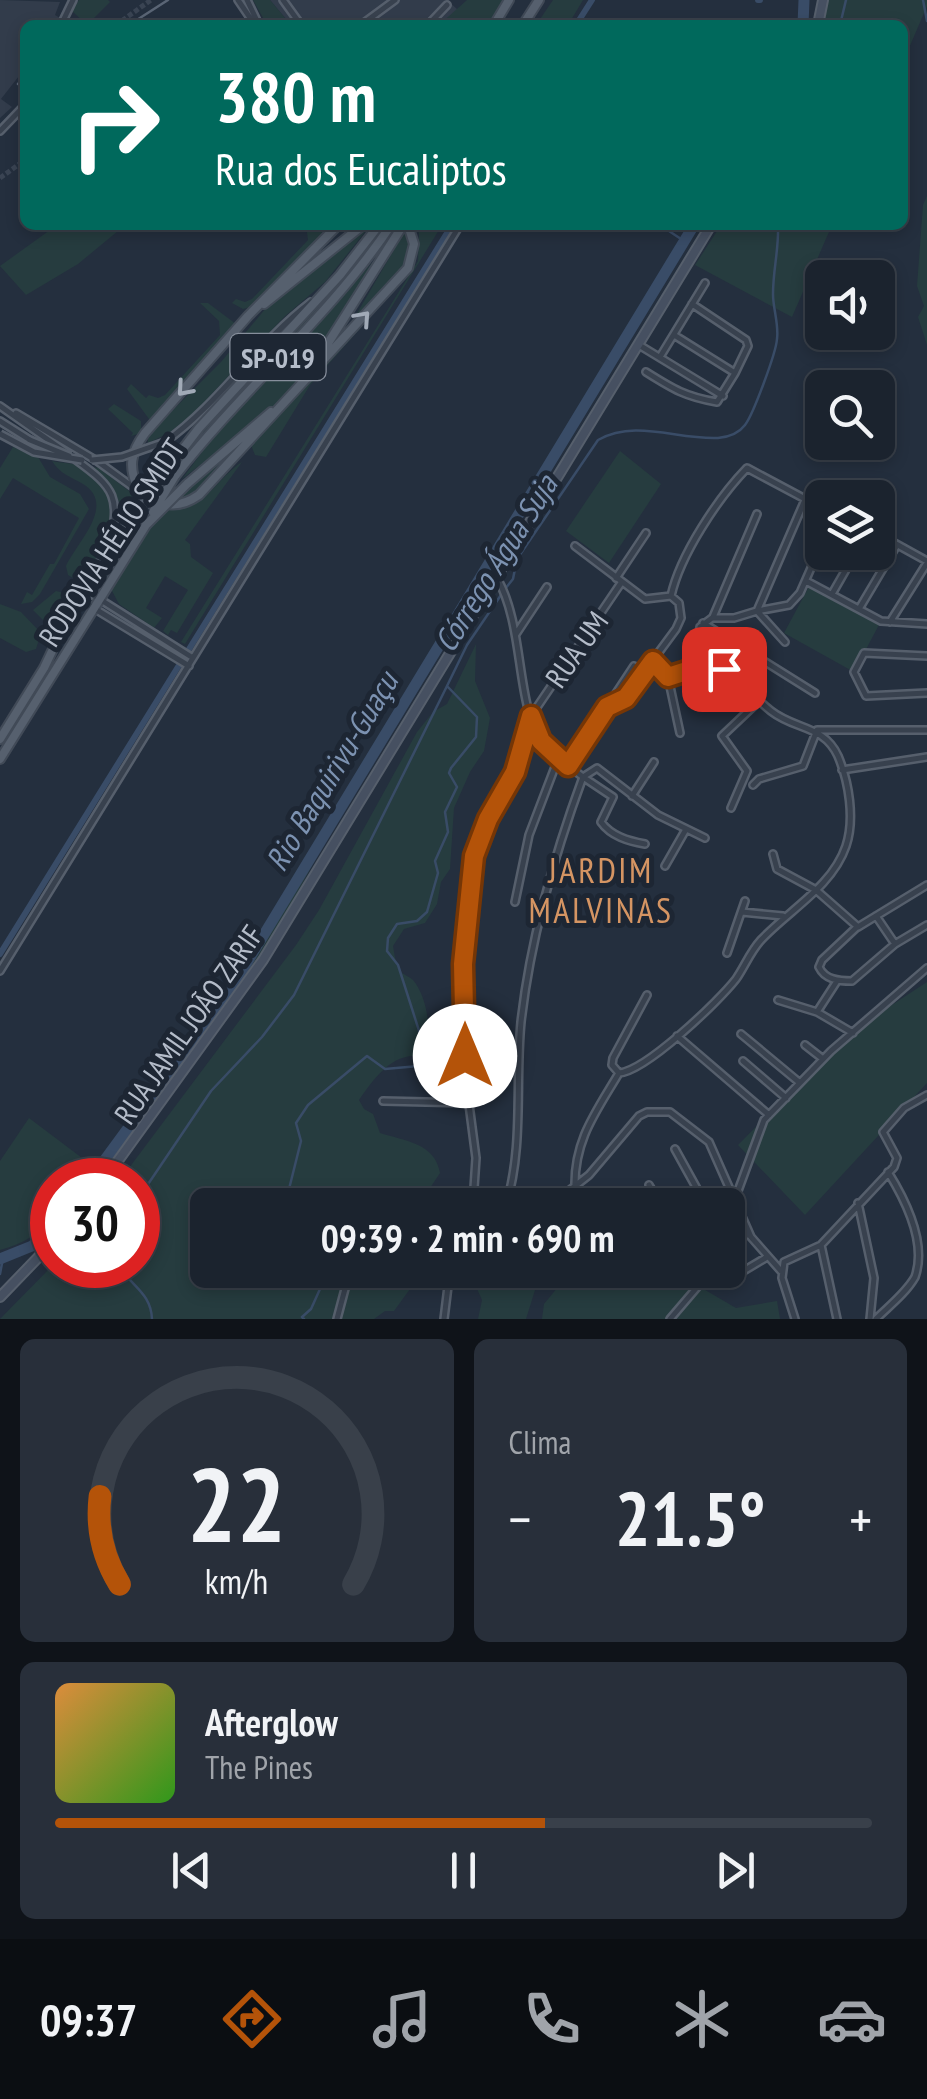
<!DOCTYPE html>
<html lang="pt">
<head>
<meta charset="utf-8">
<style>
  :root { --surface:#1b232e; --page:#282f3a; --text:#f1f3f6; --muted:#a0a4aa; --line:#39404a; --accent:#b45309 }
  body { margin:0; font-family:"PT Sans Narrow",sans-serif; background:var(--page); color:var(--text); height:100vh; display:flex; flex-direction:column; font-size:38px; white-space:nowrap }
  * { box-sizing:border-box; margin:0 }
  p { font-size:32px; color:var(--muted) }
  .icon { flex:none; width:55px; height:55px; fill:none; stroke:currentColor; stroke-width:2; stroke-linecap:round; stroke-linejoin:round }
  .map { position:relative; height:1319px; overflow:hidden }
  .drawer { display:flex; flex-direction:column; gap:20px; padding:20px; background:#0f1319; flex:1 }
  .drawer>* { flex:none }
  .top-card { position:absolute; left:20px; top:20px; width:888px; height:210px; border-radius:15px; box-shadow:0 5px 15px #0003,0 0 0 2px var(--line); background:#00695c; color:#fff; overflow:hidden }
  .tools { position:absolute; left:805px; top:260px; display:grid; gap:20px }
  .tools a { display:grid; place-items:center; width:90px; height:90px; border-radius:15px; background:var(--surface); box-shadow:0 5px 15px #0003,0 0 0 2px var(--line); font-size:50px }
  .speed { position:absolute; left:30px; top:1158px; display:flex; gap:20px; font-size:50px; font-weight:700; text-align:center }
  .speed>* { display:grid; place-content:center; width:130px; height:130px; border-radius:50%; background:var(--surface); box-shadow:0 5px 15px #0003,0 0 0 2px var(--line); line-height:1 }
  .speed .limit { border:15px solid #d22; background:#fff; color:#111 }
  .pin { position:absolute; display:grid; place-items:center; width:85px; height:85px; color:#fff; margin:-42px; border-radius:20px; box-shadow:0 5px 15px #0006 }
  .me { position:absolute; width:110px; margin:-55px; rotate:0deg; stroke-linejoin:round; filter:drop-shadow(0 0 8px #0008) }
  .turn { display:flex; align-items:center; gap:35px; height:210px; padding:0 30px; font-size:45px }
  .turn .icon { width:130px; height:130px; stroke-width:2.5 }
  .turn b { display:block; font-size:70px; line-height:85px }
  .big { font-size:75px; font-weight:700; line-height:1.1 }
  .drawer .tile { flex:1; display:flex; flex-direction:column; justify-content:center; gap:15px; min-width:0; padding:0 35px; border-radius:15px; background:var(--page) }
  .drawer .dial { align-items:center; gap:0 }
  .dial svg { height:260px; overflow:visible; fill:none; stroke:var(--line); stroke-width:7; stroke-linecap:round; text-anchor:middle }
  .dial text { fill:var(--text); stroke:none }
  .song { display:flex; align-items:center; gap:30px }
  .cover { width:120px; height:120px; border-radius:15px; background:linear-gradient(135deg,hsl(30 70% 55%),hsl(110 70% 35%)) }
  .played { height:10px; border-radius:5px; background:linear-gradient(90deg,var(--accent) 60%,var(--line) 60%) }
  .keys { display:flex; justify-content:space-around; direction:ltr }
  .heat { display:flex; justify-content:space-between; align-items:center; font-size:55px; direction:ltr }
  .drawer .tiles { flex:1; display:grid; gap:20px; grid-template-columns:1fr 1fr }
  .tile:last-child { grid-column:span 2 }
  .trip { position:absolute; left:190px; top:1188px; width:555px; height:100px; border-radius:15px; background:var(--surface); box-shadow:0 5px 15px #0003,0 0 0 2px var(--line); font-weight:700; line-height:100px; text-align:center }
  .tab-bar { display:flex; height:160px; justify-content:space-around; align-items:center; background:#0b0e12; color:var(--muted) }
  .tab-bar .icon { width:70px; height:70px }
  .tab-bar .current { color:var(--accent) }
  .tab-bar b { font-size:45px; color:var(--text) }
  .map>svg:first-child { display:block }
  .airport { fill:#323c4b }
  .green { fill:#263c3f }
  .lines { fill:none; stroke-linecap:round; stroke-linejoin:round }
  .stream { stroke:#394c67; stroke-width:2.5 }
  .canal { stroke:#394c67; stroke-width:6 }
  .river { stroke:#394c67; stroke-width:11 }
  .minor-tunnel { stroke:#3a4453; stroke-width:5; stroke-dasharray:5 2.5; stroke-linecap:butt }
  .minor-casing { stroke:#565f6c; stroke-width:10 }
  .secondary-casing { stroke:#565f6c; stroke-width:12 }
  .primary-casing { stroke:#414a57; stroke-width:12 }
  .minor { stroke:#38414e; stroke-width:5 }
  .secondary { stroke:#465061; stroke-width:8 }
  .primary { stroke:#56606e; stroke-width:8 }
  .tram { stroke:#5a6575; stroke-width:2.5 }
  .minor-bridge-casing { stroke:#565f6c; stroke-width:10; stroke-linecap:butt }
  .primary-bridge-casing { stroke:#414a57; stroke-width:12; stroke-linecap:butt }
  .minor-bridge { stroke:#38414e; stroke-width:5 }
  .primary-bridge { stroke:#56606e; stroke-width:8 }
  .oneway { stroke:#a1aab7 }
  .route-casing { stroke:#753606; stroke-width:25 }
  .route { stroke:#b45309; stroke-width:18 }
  .labels { text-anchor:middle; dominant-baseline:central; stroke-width:10; stroke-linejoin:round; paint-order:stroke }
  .shield { fill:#1d2633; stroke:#878f9c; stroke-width:2.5 }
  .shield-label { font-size:28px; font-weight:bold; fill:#b4bcc9 }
  .street-label { font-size:30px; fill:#b4bcc9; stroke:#1d2633 }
  .water-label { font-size:32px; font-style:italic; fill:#7c92b1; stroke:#1d2633 }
  .quarter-label { font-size:35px; letter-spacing:2.5px; fill:#d59563; stroke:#1d2633 }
</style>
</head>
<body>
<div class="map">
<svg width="927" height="1319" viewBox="0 0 927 1319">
  <rect width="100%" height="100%" fill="#242f3e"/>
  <path class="airport" d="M0 0 60 2 55 15 60 18 57 25H25V82L19 76 1 99 12 107 0 118Z
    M270 0H447L458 10 439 25H291Z"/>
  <path class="green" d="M79 0H108L110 2 87 25 72 11Z
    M253 0H270L291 25H267Z
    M467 0H503L487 25H439Z
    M553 0H583L568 25H536Z
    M827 0H927V6L903 62 902 25H821Z
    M927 196V345L918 317 924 306 917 286 923 205Z
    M57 225H113L118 231 78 264 26 295 0 266Z
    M306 225H323L321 237 254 306 243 309 232 303 236 299 245 302 252 299 308 240Z
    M415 225H442L185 644 181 642 418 261 419 233Z
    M721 225H832L792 317 695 265Z
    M405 231 412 242 408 263 346 332Z
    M361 232H365L325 282 284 317 193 414 169 433 148 443V435L221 362 266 308Z
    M377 235 354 269 170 473 168 472C234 389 311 317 377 235Z
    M381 253 329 340 284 400 182 479 216 433Z
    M200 303H208L236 324 153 419H149L127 389 131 384 146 398 149 395 158 398 165 395 220 335 219 321Z
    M381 305 310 385 266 457 255 455 251 445Z
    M114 404 141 421V433L131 436 133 433 108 409Z
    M257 429 197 493 171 502Z
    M13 447 38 457 50 477 80 494 89 509 40 594 32 602 21 604 27 592 32 595 50 564H54L79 518 13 478 0 499V468Z
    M620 451 661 484 609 563 566 531Z
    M52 461C61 463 75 463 83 467 84 467 94 477 95 477 126 507 106 554 80 582L68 575 66 566C77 542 117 505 83 484 71 477 60 474 52 461Z
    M242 462 185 540 190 544 191 557 213 573 177 633 171 630 168 635 163 631 188 590 165 576 146 608 162 618 154 628 119 604 111 589 149 526 164 509C202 516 215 479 242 462Z
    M92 467 99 468 137 497 121 526C123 498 112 484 92 467Z
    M139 517 130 539 95 593 90 588Z
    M811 583 881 621 854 672 784 633Z
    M56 591 64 593 67 601 54 623 48 625 33 610Z
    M0 604 21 612 41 633 36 649 26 652 0 638Z
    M476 644 475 681 490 718 484 751 470 772 454 808 450 869 441 882 437 904 425 923 404 929 393 946C394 952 396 965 399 970 403 975 409 976 413 980 428 998 436 1041 416 1056 391 1054 372 1081 359 1100L364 1109 373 1114 380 1133C405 1141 435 1143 440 1173L426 1194 429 1205H208V1270H407L410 1289 394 1311H385L374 1319H0L53 1265H138V1180H120L296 945 319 910 417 732 433 712 447 704Z
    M334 819H337C313 864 289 910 261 954 211 1032 153 1106 97 1180H93L183 1062 235 986 295 892Z
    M927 982V1083L805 1215 738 1145 831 1051 872 1018Z
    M29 1118 90 1164 79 1180H52V1217C37 1235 23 1244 0 1250V1161Z
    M489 1270H532L536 1287 526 1319H478L482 1300 474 1282Z
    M572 1270H671L736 1308 777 1301 780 1319H542L544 1304Z"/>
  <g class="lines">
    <path class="stream" d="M923 0 927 21
      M840 25 846 0
      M660 225 684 241
      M505 589 513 579 517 559 598 440C636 419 677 440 718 438 729 437 739 433 745 425 753 415 776 353 777 339 779 324 773 309 773 294 773 270 779 249 778 225
      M138 1199 211 1091 262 1037 294 995 447 686
      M285 1205 301 1141 296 1123 308 1105 367 1056 385 1069 430 1065 398 965 387 951 388 938 397 924 417 921 427 912 438 873 435 861 448 832 445 812 457 787 449 773 451 768 476 737 477 717 447 686 467 645 501 595
      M119 1265C130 1286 151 1292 152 1319
      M0 1274 3 1258
      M304 1319 302 1317 311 1309 320 1289 312 1270"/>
    <path class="canal" d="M758 0H760
      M576 25 592 0
      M0 954 452 225"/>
    <path class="river" d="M803 25 804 0
      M90 1180 234 984 694 225
      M0 1259 32 1246 52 1228"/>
    <path class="minor-tunnel" d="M116 25 151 0
      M0 178 25 160"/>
    <defs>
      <path id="minor" d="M238 0 255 25
        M247 0 259 25
        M283 0 301 25
        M231 23 237 25
        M61 25 73 0
        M361 25 395 0
        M428 25 447 5
        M0 131 25 105
        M692 304 746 340 748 346 735 373
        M639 345 723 396
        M660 357 705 283
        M646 372C673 389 686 397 717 402L735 373 674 335
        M0 406 67 453
        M16 413 97 461 137 490
        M0 421 30 440
        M165 442C220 403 257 343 311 302
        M76 460C115 488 121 498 109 546
        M805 500 757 611 789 605 800 593 822 543
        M878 534 927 561
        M575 546 645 599 671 596 679 603 681 618 676 629 625 698 607 707
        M497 578C525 627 515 703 542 742 552 757 569 766 583 777 555 853 530 942 521 1022 515 1083 524 1146 506 1205
        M616 578 646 533
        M806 581 881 621 927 624
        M82 588 193 658
        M832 594 856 552
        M671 596C680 555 718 498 747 468L822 508
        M77 598 189 666
        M859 609 897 545
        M713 617 757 514
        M890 622 927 563
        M703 623 815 693
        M516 634 547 587
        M927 656 864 653 854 672 866 696 927 693
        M653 661 668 677 680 733
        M693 669 698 658 700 627 712 618H734L757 611 785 642
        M568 766 634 666
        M842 770 927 757
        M753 785 759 779 803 766 817 730H927
        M632 796 654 762
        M731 808 747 771 722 736 760 700
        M645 844C628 841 611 836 601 822L613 797 583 777 597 768 658 815 705 838
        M773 854 777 869 816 890 858 927 927 885
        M665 866 685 831
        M515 902 529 835 558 759
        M742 912 783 916
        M876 916 895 944 927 925
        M857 927 822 960 819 967C825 980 839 981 852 981L895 944
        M727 953 745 901
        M0 971 460 225
        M647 995 613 1058 612 1065 619 1073C646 1071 719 1001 736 979 745 966 750 952 761 940 789 910 832 887 846 846 855 819 849 782 838 756 824 725 795 730 771 711 724 673 735 654 668 677
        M778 1000 817 1012 853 1033
        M817 1012 837 981
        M741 1034 800 1083
        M677 1036 769 1115
        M805 1045 823 1059
        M743 1061 786 1098
        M383 1101 469 1103
        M675 1149 706 1205
        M649 1185 661 1205
        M575 1187C574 1140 596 1112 619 1073
        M735 1199 764 1120 831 1051 927 968
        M858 1203 874 1278 870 1319
        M468 1205 474 1188 476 1158 467 1089 463 964 477 846 515 772 531 716 621 583
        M551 1205 589 1175 639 1116 647 1112H670L709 1142 751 1237 781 1271
        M728 1221 748 1235
        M821 1245 837 1319
        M337 1319 350 1270
        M444 1319 450 1270
        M670 1319 705 1278 730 1279 767 1257
        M795 1319 782 1278 784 1262 821 1245 894 1167 897 1158 883 1132 904 1108 927 1095
        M876 1319C889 1306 906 1293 915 1277 927 1243 906 1201 888 1172"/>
      <path id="secondary" d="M818 25 823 0
        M104 1180 263 960 711 225
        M0 1297 52 1243"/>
      <path id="primary" d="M494 25 509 0
        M523 25 539 0
        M338 225 248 316 145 433C130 453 128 468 139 491 162 505 176 511 199 495L408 268 414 244 408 225
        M264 304 363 225
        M311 370 403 225
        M166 471 199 428 340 275 379 225
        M175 476C243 389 330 316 391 225
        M187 484 271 412
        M0 739 44 668 82 588 133 516
        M0 759 146 525"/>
    </defs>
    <use href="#minor" class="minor-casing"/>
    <use href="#secondary" class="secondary-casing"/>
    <use href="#primary" class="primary-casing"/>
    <use href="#minor" class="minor"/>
    <use href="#secondary" class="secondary"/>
    <use href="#primary" class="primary"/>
    <path class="tram" d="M129 25 168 0
      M18 84 25 77"/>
    <defs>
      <path id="minor-bridge" d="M0 434 34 452 82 460
        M30 440 69 456
        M92 460 122 457 165 442"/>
      <path id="primary-bridge" d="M153 512 175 476
        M133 516 166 471
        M146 525 187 484"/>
    </defs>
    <use href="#minor-bridge" class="minor-bridge-casing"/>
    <use href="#primary-bridge" class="primary-bridge-casing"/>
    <use href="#minor-bridge" class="minor-bridge"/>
    <use href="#primary-bridge" class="primary-bridge"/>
  </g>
  <defs><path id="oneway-chevron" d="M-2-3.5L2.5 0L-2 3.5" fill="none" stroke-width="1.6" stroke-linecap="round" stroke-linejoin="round" transform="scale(2.5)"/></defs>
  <g class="oneway">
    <use href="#oneway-chevron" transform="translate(363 318) rotate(-48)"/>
    <use href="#oneway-chevron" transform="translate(184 389) rotate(131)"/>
  </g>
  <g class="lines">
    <defs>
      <path id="route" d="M465 1056 463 964 474 856 488 819 515 772 531 716 541 741 568 766 607 707 626 698 653 661 668 677 708 664 724 669"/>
    </defs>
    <use href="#route" class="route-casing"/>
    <use href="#route" class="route"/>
  </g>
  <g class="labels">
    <rect class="shield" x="230.5" y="334" width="95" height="46" rx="8"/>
    <g class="shield-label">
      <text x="278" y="357">SP-019</text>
    </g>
    <g class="street-label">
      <text transform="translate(111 542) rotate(-57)">RODOVIA HÉLIO SMIDT</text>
      <text transform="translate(576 649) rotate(-55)">RUA UM</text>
      <text transform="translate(188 1024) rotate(-55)">RUA JAMIL JOÃO ZARIF</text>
    </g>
    <g class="water-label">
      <text transform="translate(495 563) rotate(-58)">Córrego Água Suja</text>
      <text transform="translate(331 771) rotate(-59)">Rio Baquirivu-Guaçu</text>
    </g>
    <g class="quarter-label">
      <text x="601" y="870">JARDIM<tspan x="601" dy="40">MALVINAS</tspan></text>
    </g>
  </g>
</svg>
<div class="tools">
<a><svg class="icon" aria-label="sound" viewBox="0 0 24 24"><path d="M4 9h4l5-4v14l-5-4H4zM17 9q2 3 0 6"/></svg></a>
<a><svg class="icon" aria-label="search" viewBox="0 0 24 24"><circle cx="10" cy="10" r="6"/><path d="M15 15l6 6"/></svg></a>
<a><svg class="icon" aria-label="layers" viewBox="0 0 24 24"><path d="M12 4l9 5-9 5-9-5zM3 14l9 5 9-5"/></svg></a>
</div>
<div class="speed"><div class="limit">30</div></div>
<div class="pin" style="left:724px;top:669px;background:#d93025"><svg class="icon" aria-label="arrive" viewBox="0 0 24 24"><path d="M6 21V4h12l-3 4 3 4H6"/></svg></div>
<svg class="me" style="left:465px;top:1056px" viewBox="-20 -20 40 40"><circle r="19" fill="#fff"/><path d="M0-13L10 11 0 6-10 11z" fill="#b45309"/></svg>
<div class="trip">09:39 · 2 min · 690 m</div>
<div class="top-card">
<div class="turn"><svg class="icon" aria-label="right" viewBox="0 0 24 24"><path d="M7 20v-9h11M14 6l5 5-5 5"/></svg><div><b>380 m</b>Rua dos Eucaliptos</div></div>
</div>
</div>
<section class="drawer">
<div class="tiles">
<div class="tile dial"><svg viewBox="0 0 100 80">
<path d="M14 69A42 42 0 1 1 86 69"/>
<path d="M14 69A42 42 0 0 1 8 42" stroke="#b45309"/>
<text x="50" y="56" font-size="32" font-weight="700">22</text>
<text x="50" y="72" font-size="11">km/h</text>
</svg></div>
<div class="tile"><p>Clima</p>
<div class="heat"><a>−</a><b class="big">21.5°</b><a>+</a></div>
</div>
<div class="tile">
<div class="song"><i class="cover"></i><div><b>Afterglow</b><p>The Pines</p></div></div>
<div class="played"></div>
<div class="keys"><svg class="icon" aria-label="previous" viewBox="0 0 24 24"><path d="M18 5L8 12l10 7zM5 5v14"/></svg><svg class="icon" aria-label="pause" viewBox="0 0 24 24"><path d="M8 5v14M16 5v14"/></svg><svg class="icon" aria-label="next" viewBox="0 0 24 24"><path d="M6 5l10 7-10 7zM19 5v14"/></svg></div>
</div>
</div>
</section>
<nav class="tab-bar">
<b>09:37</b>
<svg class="icon current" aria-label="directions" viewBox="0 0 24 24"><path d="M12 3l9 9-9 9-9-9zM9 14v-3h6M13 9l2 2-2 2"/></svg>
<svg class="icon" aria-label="music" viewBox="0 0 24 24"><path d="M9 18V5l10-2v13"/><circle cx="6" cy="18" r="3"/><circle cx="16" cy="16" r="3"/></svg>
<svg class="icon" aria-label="phone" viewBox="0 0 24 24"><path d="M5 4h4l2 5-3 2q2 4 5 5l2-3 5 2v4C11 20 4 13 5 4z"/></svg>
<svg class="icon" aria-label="climate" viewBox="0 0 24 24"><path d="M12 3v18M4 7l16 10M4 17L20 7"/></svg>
<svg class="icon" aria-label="car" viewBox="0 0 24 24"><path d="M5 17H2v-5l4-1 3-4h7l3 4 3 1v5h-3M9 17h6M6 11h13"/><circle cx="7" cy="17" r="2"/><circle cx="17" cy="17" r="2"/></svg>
</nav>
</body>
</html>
